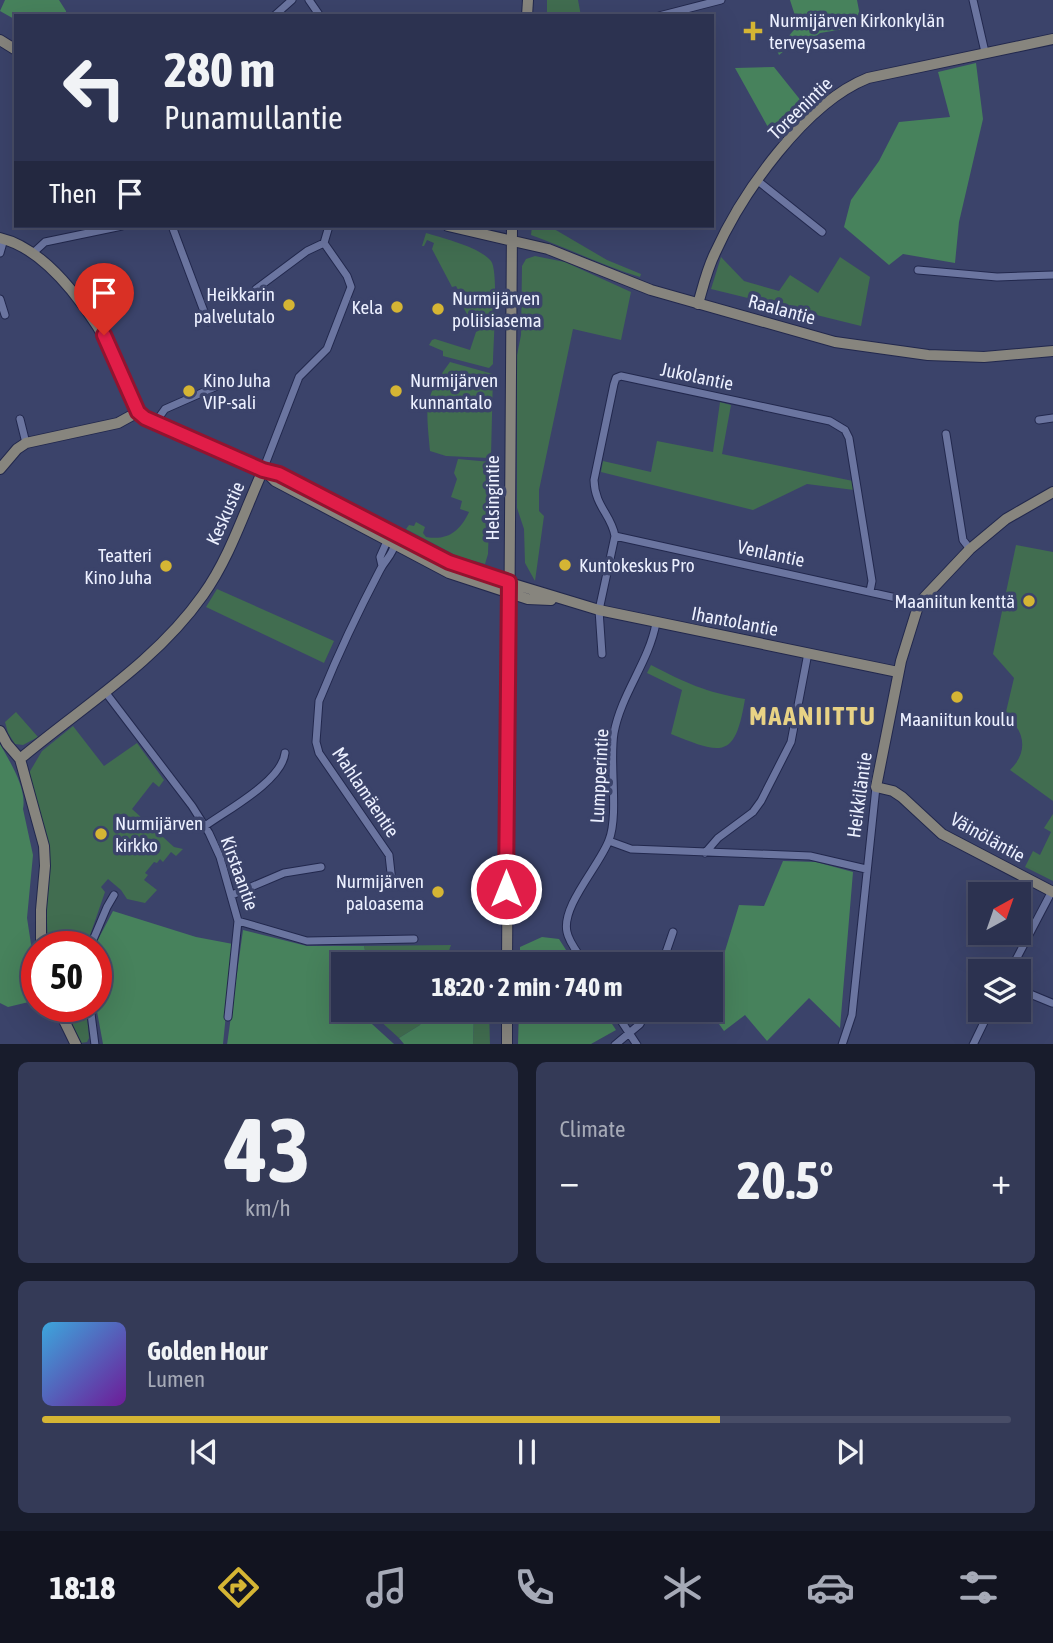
<!DOCTYPE html>
<html lang="en">
<head>
<meta charset="utf-8">
<style>
  :root { --surface:#2c3250; --page:#343a57; --text:#f1f3f6; --muted:#a6aab7; --line:#484d67; --accent:#d5b534 }
  body { margin:0; font-family:"Asap Condensed",sans-serif; background:var(--page); color:var(--text); height:100vh; display:flex; flex-direction:column; font-size:26px; white-space:nowrap }
  * { box-sizing:border-box; margin:0 }
  p { font-size:23px; color:var(--muted) }
  .icon { flex:none; width:38px; height:38px; fill:none; stroke:currentColor; stroke-width:2; stroke-linecap:round; stroke-linejoin:round }
  .map { position:relative; height:1044px; overflow:hidden }
  .panel { display:flex; flex-direction:column; gap:18px; padding:18px; background:#181c2c; flex:1 }
  .panel>* { flex:none }
  .banner { position:absolute; left:14px; top:14px; width:700px; height:214px; border-radius:0px; box-shadow:0 7px 28px #0002,0 0 0 2px var(--line); background:#2c3250; color:var(--text); overflow:hidden }
  .needle { width:46px; rotate:40deg }
  .buttons { position:absolute; left:968px; top:882px; display:grid; gap:14px }
  .buttons a { display:grid; place-items:center; width:63px; height:63px; border-radius:0px; background:var(--surface); box-shadow:0 7px 28px #0002,0 0 0 2px var(--line); font-size:35px }
  .speed { position:absolute; left:21px; top:931px; display:flex; gap:14px; font-size:35px; font-weight:700; text-align:center }
  .speed>* { display:grid; place-content:center; width:91px; height:91px; border-radius:50%; background:var(--surface); box-shadow:0 7px 28px #0002,0 0 0 2px var(--line); line-height:1 }
  .speed .limit { border:10px solid #d22; background:#fff; color:#111 }
  .pin { position:absolute; display:grid; place-items:center; width:60px; height:60px; color:#fff; margin:-72px -30px; border-radius:50% 50% 50% 0; rotate:-45deg; box-shadow:0 0 7px #0007 }
  .pin .icon { rotate:45deg }
  .me { position:absolute; width:77px; margin:-38px; rotate:0deg; stroke-linejoin:round; filter:drop-shadow(0 0 5px #0008) }
  .turn { display:flex; align-items:center; gap:24px; height:147px; padding:0 35px; font-size:32px }
  .turn .icon { width:91px; height:91px; stroke-width:2.5 }
  .turn b { display:block; font-size:49px; line-height:60px }
  .then { display:flex; align-items:center; height:66px; padding:0 35px; background:#0003; gap:14px; font-size:26px }
  .big { font-size:52px; font-weight:700; line-height:1.1 }
  .panel .tile { flex:1; display:flex; flex-direction:column; justify-content:center; gap:10px; min-width:0; padding:0 24px; border-radius:10px; background:var(--page) }
  .panel .dial { align-items:center; gap:0 }
  .dial b { font-size:91px; line-height:1 }
  .song { display:flex; align-items:center; gap:21px }
  .cover { width:84px; height:84px; border-radius:10px; background:linear-gradient(135deg,hsl(200 70% 55%),hsl(280 70% 35%)) }
  .played { height:7px; border-radius:4px; background:linear-gradient(90deg,var(--accent) 70%,var(--line) 70%) }
  .keys { display:flex; justify-content:space-around; direction:ltr }
  .heat { display:flex; justify-content:space-between; align-items:center; font-size:38px; direction:ltr }
  .panel .tiles { flex:1; display:grid; gap:18px; grid-template-columns:1fr 1fr }
  .tile:last-child { grid-column:span 2 }
  .trip { position:absolute; left:331px; top:952px; width:392px; height:70px; border-radius:0px; background:var(--surface); box-shadow:0 7px 28px #0002,0 0 0 2px var(--line); font-weight:700; line-height:70px; text-align:center }
  .tabs { display:flex; height:112px; justify-content:space-around; align-items:center; background:#121420; color:var(--muted) }
  .tabs .icon { width:49px; height:49px }
  .tabs .on { color:var(--accent) }
  .tabs b { font-size:32px; color:var(--text) }
  .map>svg:first-child { display:block }
  .green { fill:#416d50 }
  .forest { fill:#47825c }
  .lines { fill:none; stroke-linecap:round; stroke-linejoin:round }
  .street-casing { stroke:#22284d; stroke-width:9 }
  .secondary-casing { stroke:#22284d; stroke-width:12 }
  .street { stroke:#6b75a0; stroke-width:7 }
  .secondary { stroke:#87857e; stroke-width:10 }
  .route-casing { stroke:#92132f; stroke-width:18 }
  .route { stroke:#e11d48; stroke-width:12 }
  .poi-dot { fill:#d5b534; stroke:#3b436a; stroke-width:2.5 }
  .labels { text-anchor:middle; dominant-baseline:central; stroke-width:7; stroke-linejoin:round; paint-order:stroke }
  .poi-label { font-size:19px; fill:#ecf0ff; stroke:#3b436a; text-anchor:start }
  .street-label { font-size:19px; fill:#ecf0ff; stroke:#3b436a }
  .district-label { font-size:26px; font-weight:bold; letter-spacing:2px; fill:#e8d285; stroke:#3b436a }
</style>
</head>
<body>
<div class="map">
<svg width="1053" height="1045" viewBox="0 0 1053 1045">
  <rect width="100%" height="100%" fill="#3b436a"/>
  <path class="green" d="M547 0H578L581 16H547Z
    M532 226H549L607 260 641 274 640 277C603 266 568 248 531 235Z
    M426 233C442 238 480 247 491 261 499 271 493 346 493 364L489 368 443 356V351L429 345 432 340 435 339 470 350 476 332 480 330 473 318 470 320 459 299 462 297 456 286 452 287 432 249 434 243 427 240 424 246H422Z
    M535 256 565 262 631 292 621 340 573 329 539 490V511L544 516 535 581 525 563 524 529 517 508V355L521 335 522 266 526 259Z
    M721 257 744 281 779 291 790 275 818 293 840 257 870 277 861 326 711 289Z
    M450 362 493 374 491 456 489 458 446 456 430 451C426 406 423 399 450 362Z
    M720 402 731 405 722 454 853 481 854 490 807 484 753 510 601 472 603 461 651 472 657 441 713 452Z
    M458 459 491 462 488 554 485 564 457 556 406 529 409 525 414 526 416 522 425 527 423 533 426 537C448 541 460 531 469 512L460 509 462 501 451 497 457 479 454 473Z
    M1016 545 1053 552V801L1010 770C1028 753 1026 730 1005 716L1014 678 993 654Z
    M217 589 334 641 324 663 206 607Z
    M651 665C686 683 705 692 745 699 735 759 723 755 671 734L682 690 647 673Z
    M16 712 38 737 23 745 15 744 8 733 5 722Z
    M73 726 104 766 137 743 164 780 159 787 153 782 132 809 174 847 183 849 176 856 171 852 163 862 160 859 157 863 154 862 145 873 148 875 144 880 157 890 145 903 127 899 121 890 108 879 101 887 105 892 86 947H48L46 898 49 856 42 819 29 773 42 751Z
    M1053 814V881L1025 867 1033 851 1040 855 1051 832 1044 828Z
    M451 945 444 964H368L364 946Z
    M64 1006H86L89 1038 87 1042 81 1043Z
    M377 1010H428L420 1025 399 1038 378 1019Z
    M474 1010H489L490 1044H473Z"/>
  <path class="forest" d="M5 0H59L66 11V16H16V20L0 11Z
    M790 0H857L862 26 820 33 797 51 789 47 779 55 775 46 788 37 798 25Z
    M976 63 983 119 959 222 955 263 903 254 889 265 844 227 851 200 879 161 899 122 950 117 938 72Z
    M774 67 806 107 774 138 735 68Z
    M0 744C10 762 27 788 23 809L33 855 27 918 37 983V1000L8 1007 0 1003Z
    M783 861 816 862 853 872 840 1028 809 998 767 1041 745 1015 724 1031 709 1010 711 997 739 905 764 906Z
    M113 911 196 937 233 944 223 1044H103L96 1006V947H94Z
    M243 930 307 946H364L368 964H343V1010H377L378 1019 365 1010 361 1014 394 1044 227 1045Z
    M542 937 559 939 575 964H520V947Z
    M428 1010H474L473 1044H404L399 1038 420 1025Z
    M519 1010H603L616 1030 591 1044H518Z"/>
  <g class="lines">
    <defs>
      <path id="street" d="M309 0 320 16
        M973 0 985 52
        M274 16 292 0
        M659 16 721 0
        M758 181 822 232
        M172 226 208 322
        M0 253 4 239
        M33 253 45 242 122 226
        M918 270 997 277 1053 275
        M256 289 307 251 324 243
        M0 299 5 315
        M20 419 26 443
        M1039 420 1053 418
        M155 423 165 409 215 387
        M946 434 963 540 970 549
        M263 470 299 377 327 349 351 287 347 276 324 243 329 226
        M615 536 919 603
        M382 566 380 557 388 539
        M602 654 599 610 615 536C611 514 595 507 594 480L614 384 616 378 621 376 830 421 845 430 849 438 872 581 870 591
        M106 693 192 806 209 833 220 857 238 921 228 1017
        M205 826C227 810 282 781 285 753
        M609 841 631 849 810 856 866 869
        M705 853 718 838 753 812 761 801 791 742 808 653
        M392 882 389 855 319 753 316 742 319 701 322 694C339 652 359 610 380 570 385 560 393 555 395 543
        M232 895 284 873 321 867
        M238 921 307 941 414 939
        M90 947 107 907 114 895
        M585 964C579 954 569 943 567 932 561 906 600 865 609 840 619 814 609 763 614 733 621 694 649 662 656 623
        M662 964 673 932
        M1010 971 1052 891
        M1018 989 1052 1003
        M90 1006 95 1045
        M614 1010 637 1045
        M615 1045 640 1024 647 1010
        M842 1045 852 1015 876 787
        M973 1045 990 1010"/>
      <path id="secondary" d="M527 16 528 0
        M0 40 16 50
        M448 226 548 249 651 290 835 342 928 355 984 357 1053 351
        M0 238C52 250 98 322 120 367 126 381 130 399 138 412 144 422 245 462 263 470L279 474 464 569 599 610 898 672
        M698 304C703 287 707 269 715 253 742 193 805 103 868 78L1053 39
        M0 469 17 449 26 443 118 423 138 412
        M265 471 275 481 449 573 528 599 551 600
        M1053 492 1006 519 970 549 919 603 901 661 876 787 893 791 902 797 942 834 1053 892
        M0 731 7 744 20 759 44 846 45 866 41 910V947
        M20 759C83 706 155 663 203 595 230 557 244 512 263 470
        M507 964 512 226
        M57 1006 76 1045
        M507 1010V1045"/>
    </defs>
    <use href="#street" class="street-casing"/>
    <use href="#secondary" class="secondary-casing"/>
    <use href="#street" class="street"/>
    <use href="#secondary" class="secondary"/>
  </g>
  <g class="lines">
    <defs>
      <path id="route" d="M104 335 138 412 145 418 263 470 279 474 449 562 509 582 506 889"/>
    </defs>
    <use href="#route" class="route-casing"/>
    <use href="#route" class="route"/>
  </g>
  <g class="poi-dot">
    <path d="M749.5 20.5h7v7h7v7h-7v7h-7v-7h-7v-7h7z"/>
    <circle cx="289" cy="305" r="7"/>
    <circle cx="397" cy="307" r="7"/>
    <circle cx="438" cy="309" r="7"/>
    <circle cx="189" cy="391" r="7"/>
    <circle cx="396" cy="391" r="7"/>
    <circle cx="565" cy="565" r="7"/>
    <circle cx="166" cy="566" r="7"/>
    <circle cx="1029" cy="601" r="7"/>
    <circle cx="957" cy="697" r="7"/>
    <circle cx="101" cy="834" r="7"/>
    <circle cx="438" cy="892" r="7"/>
  </g>
  <g class="labels">
    <g class="poi-label">
      <text x="769" y="20">Nurmijärven Kirkonkylän<tspan x="769" dy="22">terveysasema</tspan></text>
      <text x="275" y="294" text-anchor="end">Heikkarin<tspan x="275" dy="22">palvelutalo</tspan></text>
      <text x="452" y="298">Nurmijärven<tspan x="452" dy="22">poliisiasema</tspan></text>
      <text x="383" y="307" text-anchor="end">Kela</text>
      <text x="203" y="380">Kino Juha<tspan x="203" dy="22">VIP-sali</tspan></text>
      <text x="410" y="380">Nurmijärven<tspan x="410" dy="22">kunnantalo</tspan></text>
      <text x="152" y="555" text-anchor="end">Teatteri<tspan x="152" dy="22">Kino Juha</tspan></text>
      <text x="579" y="565">Kuntokeskus Pro</text>
      <text x="1015" y="601" text-anchor="end">Maaniitun kenttä</text>
      <text x="957" y="719" text-anchor="middle">Maaniitun koulu</text>
      <text x="115" y="823">Nurmijärven<tspan x="115" dy="22">kirkko</tspan></text>
      <text x="424" y="881" text-anchor="end">Nurmijärven<tspan x="424" dy="22">paloasema</tspan></text>
    </g>
    <g class="street-label">
      <text transform="translate(800 108) rotate(-44)">Toreenintie</text>
      <text transform="translate(782 309) rotate(15)">Raalantie</text>
      <text transform="translate(697 376) rotate(12)">Jukolantie</text>
      <text transform="translate(492 498) rotate(-90)">Helsingintie</text>
      <text transform="translate(225 513) rotate(-66)">Keskustie</text>
      <text transform="translate(771 553) rotate(12)">Venlantie</text>
      <text transform="translate(735 621) rotate(11)">Ihantolantie</text>
      <text transform="translate(599 776) rotate(-87)">Lumpperintie</text>
      <text transform="translate(366 792) rotate(56)">Mahlamäentie</text>
      <text transform="translate(859 795) rotate(-82)">Heikkiläntie</text>
      <text transform="translate(988 837) rotate(29)">Väinöläntie</text>
      <text transform="translate(240 873) rotate(70)">Kirstaantie</text>
    </g>
    <g class="district-label">
      <text x="813" y="716">MAANIITTU</text>
    </g>
  </g>
</svg>
<div class="buttons">
<a><svg class="needle" viewBox="-14 -14 28 28"><path d="M0-13l5 13h-10z" fill="#e53935"/><path d="M0 13l5-13h-10z" fill="#a6aab7"/></svg></a>
<a><svg class="icon" aria-label="layers" viewBox="0 0 24 24"><path d="M12 4l9 5-9 5-9-5zM3 14l9 5 9-5"/></svg></a>
</div>
<div class="speed"><div class="limit">50</div></div>
<div class="pin" style="left:104px;top:335px;background:#d93025"><svg class="icon" aria-label="arrive" viewBox="0 0 24 24"><path d="M6 21V4h12l-3 4 3 4H6"/></svg></div>
<svg class="me" style="left:506px;top:889px" viewBox="-20 -20 40 40"><circle r="17" fill="#e11d48" stroke="#fff" stroke-width="3"/><path d="M0-11L8 9 0 5-8 9z" fill="#fff"/></svg>
<div class="trip">18:20 · 2 min · 740 m</div>
<div class="banner">
<div class="turn"><svg class="icon" aria-label="left" viewBox="0 0 24 24"><path d="M17 20v-9H6M10 6l-5 5 5 5"/></svg><div><b>280 m</b>Punamullantie</div></div>
<div class="then">Then<svg class="icon" aria-label="arrive" viewBox="0 0 24 24"><path d="M6 21V4h12l-3 4 3 4H6"/></svg></div>
</div>
</div>
<section class="panel">
<div class="tiles">
<div class="tile dial"><b>43</b><p>km/h</p></div>
<div class="tile"><p>Climate</p>
<div class="heat"><a>−</a><b class="big">20.5°</b><a>+</a></div>
</div>
<div class="tile">
<div class="song"><i class="cover"></i><div><b>Golden Hour</b><p>Lumen</p></div></div>
<div class="played"></div>
<div class="keys"><svg class="icon" aria-label="previous" viewBox="0 0 24 24"><path d="M18 5L8 12l10 7zM5 5v14"/></svg><svg class="icon" aria-label="pause" viewBox="0 0 24 24"><path d="M8 5v14M16 5v14"/></svg><svg class="icon" aria-label="next" viewBox="0 0 24 24"><path d="M6 5l10 7-10 7zM19 5v14"/></svg></div>
</div>
</div>
</section>
<nav class="tabs">
<b>18:18</b>
<svg class="icon on" aria-label="directions" viewBox="0 0 24 24"><path d="M12 3l9 9-9 9-9-9zM9 14v-3h6M13 9l2 2-2 2"/></svg>
<svg class="icon" aria-label="music" viewBox="0 0 24 24"><path d="M9 18V5l10-2v13"/><circle cx="6" cy="18" r="3"/><circle cx="16" cy="16" r="3"/></svg>
<svg class="icon" aria-label="phone" viewBox="0 0 24 24"><path d="M5 4h4l2 5-3 2q2 4 5 5l2-3 5 2v4C11 20 4 13 5 4z"/></svg>
<svg class="icon" aria-label="climate" viewBox="0 0 24 24"><path d="M12 3v18M4 7l16 10M4 17L20 7"/></svg>
<svg class="icon" aria-label="car" viewBox="0 0 24 24"><path d="M5 17H2v-5l4-1 3-4h7l3 4 3 1v5h-3M9 17h6M6 11h13"/><circle cx="7" cy="17" r="2"/><circle cx="17" cy="17" r="2"/></svg>
<svg class="icon" aria-label="filters" viewBox="0 0 24 24"><path d="M4 7h16M4 17h16"/><circle cx="9" cy="7" r="2"/><circle cx="15" cy="17" r="2"/></svg>
</nav>
</body>
</html>
